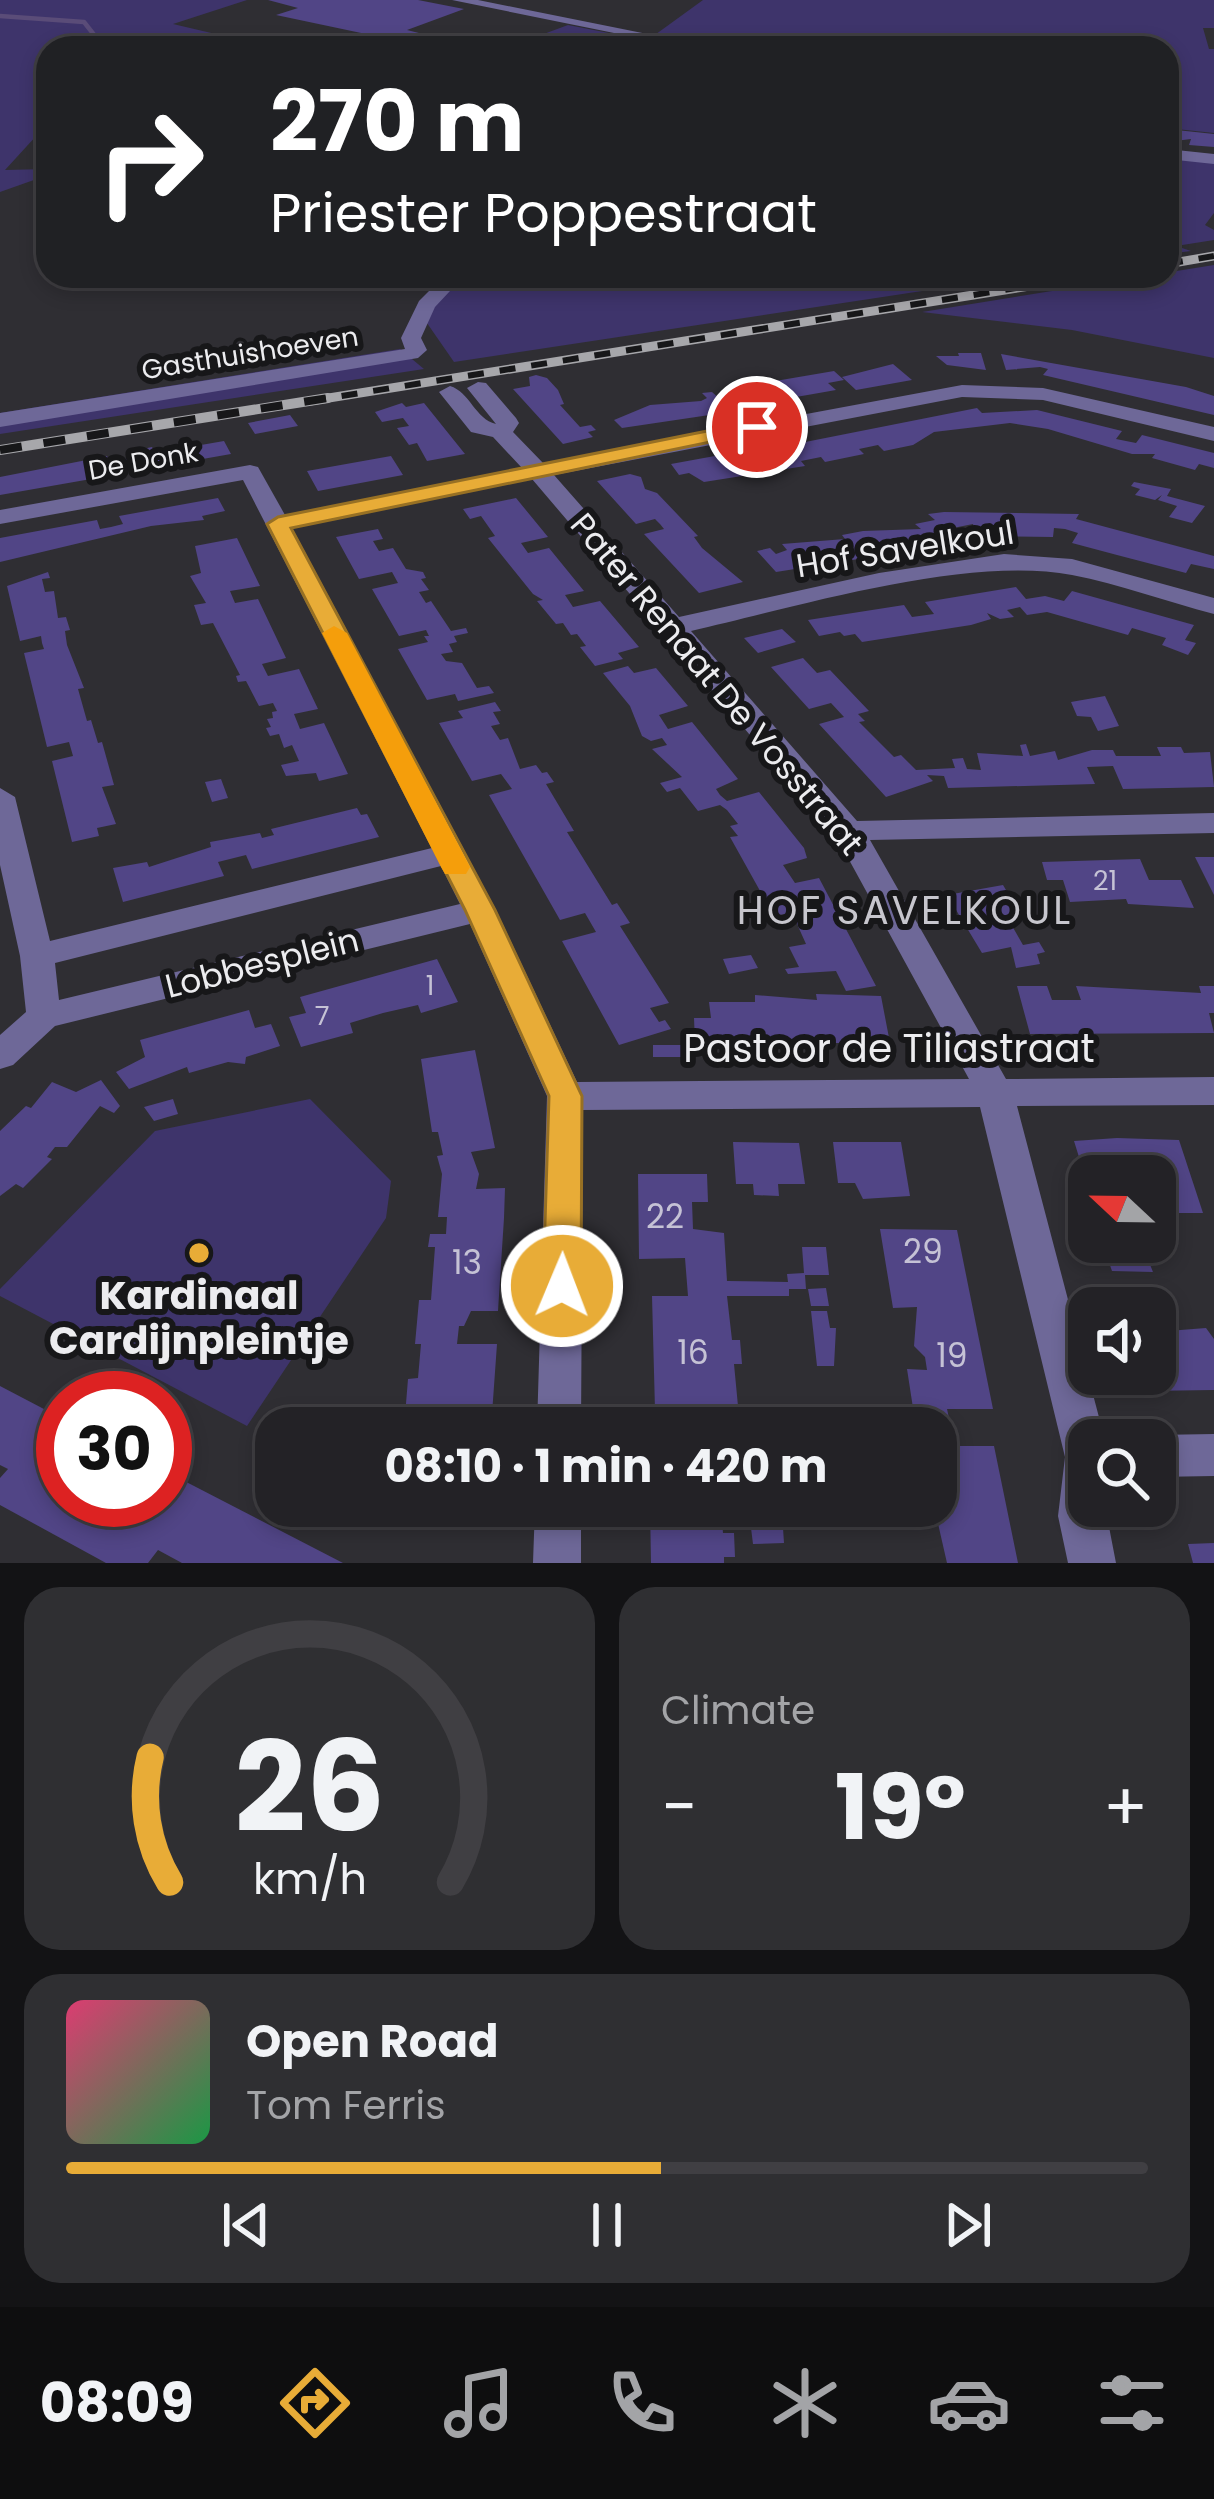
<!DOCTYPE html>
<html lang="en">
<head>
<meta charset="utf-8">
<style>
  :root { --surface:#232226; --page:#2f2f32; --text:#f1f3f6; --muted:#a3a4a7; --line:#403f43; --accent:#e8ac37 }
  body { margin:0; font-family:Poppins,sans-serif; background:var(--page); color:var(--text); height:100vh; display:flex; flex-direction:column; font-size:45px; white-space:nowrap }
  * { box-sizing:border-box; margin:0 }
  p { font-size:39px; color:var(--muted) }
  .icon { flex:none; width:66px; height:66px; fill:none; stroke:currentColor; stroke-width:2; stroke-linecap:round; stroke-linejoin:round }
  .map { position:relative; height:1563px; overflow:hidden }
  .panel { display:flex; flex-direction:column; gap:24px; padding:24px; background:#131315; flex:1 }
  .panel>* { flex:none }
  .top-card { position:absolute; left:36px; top:36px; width:1143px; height:252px; border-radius:36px; box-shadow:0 6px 18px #0003,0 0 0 3px var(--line); background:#202124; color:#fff; overflow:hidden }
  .needle { width:78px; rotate:292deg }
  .tools { position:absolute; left:1068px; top:1155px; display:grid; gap:24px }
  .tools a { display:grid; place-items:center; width:108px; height:108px; border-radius:24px; background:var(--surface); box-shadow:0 6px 18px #0003,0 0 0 3px var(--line); font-size:60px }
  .speed { position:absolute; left:36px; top:1371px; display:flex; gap:24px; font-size:60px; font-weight:700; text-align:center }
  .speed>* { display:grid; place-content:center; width:156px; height:156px; border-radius:50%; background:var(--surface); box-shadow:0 6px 18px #0003,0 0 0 3px var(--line); line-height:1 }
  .speed .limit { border:18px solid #d22; background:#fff; color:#111 }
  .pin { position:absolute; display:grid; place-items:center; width:102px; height:102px; color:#fff; margin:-51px; border:6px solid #fff; border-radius:50%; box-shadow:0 3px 12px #0007 }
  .me { position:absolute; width:132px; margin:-66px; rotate:1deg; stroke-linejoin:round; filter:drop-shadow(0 0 9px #0008) }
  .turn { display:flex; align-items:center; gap:42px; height:252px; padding:0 36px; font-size:54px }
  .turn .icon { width:156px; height:156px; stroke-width:2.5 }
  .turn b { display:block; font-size:84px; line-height:102px }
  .big { font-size:90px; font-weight:700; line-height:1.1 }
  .panel .tile { flex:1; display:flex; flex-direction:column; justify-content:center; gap:18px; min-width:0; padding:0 42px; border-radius:36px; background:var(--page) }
  .panel .dial { align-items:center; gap:0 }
  .dial svg { height:312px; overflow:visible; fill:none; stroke:var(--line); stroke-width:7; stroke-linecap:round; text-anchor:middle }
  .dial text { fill:var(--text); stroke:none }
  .song { display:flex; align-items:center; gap:36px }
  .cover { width:144px; height:144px; border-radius:18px; background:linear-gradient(135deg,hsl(340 70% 55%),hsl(140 70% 35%)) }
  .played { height:12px; border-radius:6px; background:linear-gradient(90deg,var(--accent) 55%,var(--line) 55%) }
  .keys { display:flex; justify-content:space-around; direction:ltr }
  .heat { display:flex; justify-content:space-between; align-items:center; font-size:66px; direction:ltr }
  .panel .tiles { flex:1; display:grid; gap:24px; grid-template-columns:1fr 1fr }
  .tile:last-child { grid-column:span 2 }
  .trip { position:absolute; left:255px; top:1407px; width:702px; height:120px; border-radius:36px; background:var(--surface); box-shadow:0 6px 18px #0003,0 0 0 3px var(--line); font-weight:700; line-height:120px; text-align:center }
  .menu { display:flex; height:192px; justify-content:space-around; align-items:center; background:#0e0e0f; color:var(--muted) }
  .menu .icon { width:84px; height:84px }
  .menu .on { color:var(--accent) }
  .menu b { font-size:54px; color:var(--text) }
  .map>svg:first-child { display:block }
  .green { fill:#3e346b }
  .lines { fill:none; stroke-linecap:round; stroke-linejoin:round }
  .stream { stroke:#5a4c78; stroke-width:4.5 }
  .building { fill:#514586 }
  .minor { fill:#6e6898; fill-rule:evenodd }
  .rail-far1-casing { stroke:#a7a7ab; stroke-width:9 }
  .rail-casing { stroke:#a7a7ab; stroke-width:10 }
  .rail-far1 { stroke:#171719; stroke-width:6; stroke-dasharray:16; stroke-linecap:butt }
  .rail { stroke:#171719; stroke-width:8; stroke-dasharray:22; stroke-linecap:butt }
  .route { fill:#e8ac37; stroke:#977024; stroke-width:3 }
  .slow { fill:#f59e0b }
  .poi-dot { fill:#e8ac37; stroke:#171719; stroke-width:4.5 }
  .labels { text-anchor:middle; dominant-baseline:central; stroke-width:12; stroke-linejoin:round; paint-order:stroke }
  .far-street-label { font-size:27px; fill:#ececef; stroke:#171719 }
  .number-label { font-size:27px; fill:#c5c2d5 }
  .street-label { font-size:33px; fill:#ececef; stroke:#171719 }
  .near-number-label { font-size:33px; fill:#c5c2d5 }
  .quarter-label { font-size:39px; letter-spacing:3px; fill:#c7c6cd; stroke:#171719 }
  .near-street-label { font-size:39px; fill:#ececef; stroke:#171719 }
  .near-poi-label { font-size:39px; font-weight:bold; fill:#ececef; stroke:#171719 }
</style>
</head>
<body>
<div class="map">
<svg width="1214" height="1563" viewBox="0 0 1214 1563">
  <rect width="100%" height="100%" fill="#2f2e33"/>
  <path class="green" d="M0 0H247L173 24 275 48H48V123L5 170 48 169V175L0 192Z
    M703 0H1214V28H1203L1209 49H1214V133L1167 128V48H900L822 40 810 48H708L652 37Z
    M568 25 686 48H506Z
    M1167 154 1214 159V213L1205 225 1214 230V240L1176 246 1191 251 1167 254Z
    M1214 265V358L1072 330 922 312Z
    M455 276H1022L454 362 420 313Z
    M400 349 424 369 0 434V413Z
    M310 1099 391 1181 386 1218 247 1426 0 1296V1289L155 1131Z"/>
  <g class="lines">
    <path class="stream" d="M0 16 84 22 95 36 119 48"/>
  </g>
  <path class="building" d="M268 0H418L464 9 407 30 419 33 399 41 276 15 298 8Z
    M1167 129 1214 134V147L1189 145 1191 139 1167 142Z
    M958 353H981L986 370 947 365 936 356H959Z
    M1001 354 1186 387 1214 396V415L1043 375 1048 369 1040 367 1006 370Z
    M893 364 912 380 856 390 842 377Z
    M834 371 844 380 828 383 836 390 739 407 722 390Z
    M536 375 547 378 558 390 564 404 560 405 580 427 591 425 596 430 588 432 593 437 563 444 513 389 530 386 529 377Z
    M712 392 722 401 713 403 723 413 622 428 614 420 650 405 701 401 707 398 702 393Z
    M402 403 406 407 424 403 465 454 427 461 417 443 409 445 397 428 409 426 403 418 382 422 375 412Z
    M977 408 982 413 1037 410 1122 431 1116 439 1136 443 1142 435 1214 453V468L1199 464 1195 470 1152 458 1155 454H1132L1048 429 1010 423 934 432 913 445 884 451 878 445 859 449 864 454 825 462 821 457 801 461 805 466 704 482 689 473 679 475 671 464 764 447 775 459 785 457 794 455 785 446Z
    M290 415 298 426 255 434 248 423Z
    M224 441 231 454 112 475 109 468 89 471 91 479 0 495V477L107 456 109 461 131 458 129 452 152 447 155 453Z
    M391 456 403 475 318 491 307 471Z
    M630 474 641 477 645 489 657 493 698 536 694 537 702 548 743 582 699 593 644 534 664 529 660 524 655 519 636 524 597 481Z
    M1134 482 1171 489 1167 496 1205 506 1192 523 1169 517 1177 506 1158 500 1162 495 1155 500 1135 495 1140 489 1131 486Z
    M218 498 225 511 202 516 204 520 151 526 0 562V538L97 520 100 529 111 527 123 524 119 516Z
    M516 498 548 537 521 543 528 553 549 548 584 591 565 595 573 607 600 601 639 647 618 653 623 659 595 666 580 647 586 646 577 634 571 635 563 623 556 624 537 601 543 600 533 594 488 538 495 536 481 516 470 519 463 509Z
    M944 512 1079 514 1076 519 1214 556V569L1191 564 1186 573 1117 555 1072 543 1078 533 1065 529 1054 528 1053 537 977 536 973 524 948 529 960 543 891 554 883 543 862 546 871 557 776 572 757 551 770 548 776 554 787 550 782 544 845 539 842 535 863 531 921 529 915 524 935 520 928 514Z
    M378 529 383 539 373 541 379 551 393 548 406 569 423 572 426 578 421 579 429 590 419 592 426 603 431 601 451 631 466 628 468 633 454 636 457 642 449 644 453 652 441 654 446 661 462 663 477 688 489 686 494 693 458 701 455 694 427 700 398 649 428 642 424 636H429L426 630 399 636 372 589 398 583 392 572 359 579 336 537Z
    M237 538 260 586 230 591 235 603 258 599 286 658 262 664 268 676 299 669 318 709 294 714 300 729 324 723 348 774 319 781 316 773 286 776 281 765 299 761 292 745 284 748 279 734 270 736 266 728 271 727 267 719 273 718 272 712 277 711 273 703 259 706 246 681 238 682 236 676 240 675 213 623 201 625 194 605 206 603 190 576 201 573 195 546Z
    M48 572 50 578 42 579 45 592 54 591 58 618 66 617 70 630 65 631 67 645 84 688 78 689 87 721 91 720 98 743 102 742 114 785 102 787 116 824 97 828 99 836 72 842 52 761 73 756 69 742 47 747 24 653 44 649 42 643 41 636 20 641 7 586Z
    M1016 587 1026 599 1045 596 1064 601 1072 591 1194 625 1185 640 1196 643 1188 655 1162 645 1166 638 1132 628 1128 635 1047 612 1027 615 1020 607 1007 610 1014 617 1000 619 987 613 991 619 971 625 862 642 855 634 844 636 840 632 819 636 808 620 904 605 912 617 934 614 925 602Z
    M782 629 796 642 758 653 744 638Z
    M803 658 817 673 830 670 869 711 858 714 865 721 859 722 894 757 901 755 916 770 955 768 952 759 963 758 967 769 981 770 977 753 1023 756 1020 745 1026 744 1030 756 1055 751 1058 760 1092 750H1113L1116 756H1161L1157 747H1181L1184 753 1210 752 1214 787 1123 789 1113 766 1087 767 1095 784 948 788 944 776 927 775 933 781 886 797 819 724 844 717 831 703 809 709 771 667Z
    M628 666 634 673 656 668 688 706 659 715 668 729 692 722 738 779 716 789 720 795 727 801 759 792 804 848 807 858 783 865 795 883 819 878 876 986 846 991 836 971 788 974 785 969 799 967 789 947 806 944 797 924 790 913 779 915 775 907H769L730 837 738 836 730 826 738 824 727 810 720 805 698 811 680 788 667 792 660 783 682 777 652 749 667 745 662 738 651 741 642 736 630 706 603 673Z
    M1105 696 1119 726 1098 731 1091 717 1077 716 1071 702Z
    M495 702 501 711 493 712 500 724 491 726 500 740 508 738 520 769 536 765 542 773 547 772 554 782 546 784 574 831 567 832 612 905 617 903 630 923 620 926 669 1003 650 1008 659 1022 665 1020 671 1029 619 1045 562 941 596 932 585 913 560 920 489 795 512 789 501 774 472 781 439 723 463 718 458 711Z
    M221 779 228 798 212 802 205 782Z
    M357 808 361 815 367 814 379 837 252 869 246 855 218 862 224 876 123 902 113 868 147 862 149 867 211 847 210 842 260 833 262 838 274 835 271 829Z
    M1195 857H1214V895Z
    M1140 859 1149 880H1181L1194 908 1128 904 1126 899 1070 902 1063 880H1047L1042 862Z
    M1003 885 1021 915 1014 916 1018 922 1011 924 1023 945 1039 942 1045 952 1037 954 1040 964 1016 968 1011 947 982 953 947 895Z
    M751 955 758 968 729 974 723 959Z
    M437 959 458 1002 421 1013 418 1005 383 1013 350 1023 353 1033 301 1047 289 1017 306 1013 300 997Z
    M1017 986H1047L1052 1000H1081L1076 986 1201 993 1199 986H1214V1013H1209L1214 1033 1030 1034Z
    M816 994 881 996 890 1043H695L694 1018H711L709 1002H755V995L817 1000Z
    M249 1010 255 1028 271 1024 280 1046 246 1057 245 1064 228 1062 189 1073 187 1067 129 1089 116 1072 145 1057 140 1040Z
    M653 1045H692V1057H653Z
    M475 1050 495 1148 471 1152 479 1174 476 1189 505 1188 504 1218 498 1311H471L464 1326H459L457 1344H497L491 1428H404L408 1379 418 1378 421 1344H415L419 1300H431L435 1247H428L430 1234H446L447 1217H438L442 1174 437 1156 443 1155 438 1132H432L421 1059Z
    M101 1080 120 1106 114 1113 100 1106 67 1147H55L47 1157 52 1159 23 1188 16 1184 0 1196V1131L26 1106 31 1108 52 1082 76 1092Z
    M173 1099 178 1114 154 1121 144 1107Z
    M1117 1138 1179 1140 1203 1213H1171L1165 1198H1155V1176H1089L1088 1186 1074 1141Z
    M733 1142 799 1143 805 1184H778L779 1196 754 1195 753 1184H736Z
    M833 1142H901L910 1196 863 1199 855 1183H838Z
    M638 1174H707L708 1202H692L693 1229 724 1233 727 1281 788 1282 787 1274 804 1273 802 1247H826L829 1275H805L806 1289H789V1296H727L732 1340H740L742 1364H734L740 1427 692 1428V1410H655L652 1296H688L685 1258 639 1259Z
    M880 1229 957 1230 993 1409H947L951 1427H905L903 1409 913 1408 907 1369 927 1370 925 1357 914 1346 917 1307 893 1308Z
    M1102 1242H1141L1153 1272 1112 1271Z
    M826 1288 829 1306H811L808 1289Z
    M811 1311H827L830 1328H836L834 1366H817Z
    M1206 1328 1214 1339V1390L1145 1391 1140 1374H1155V1332Z
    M0 1386 63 1419V1500H165V1471L343 1563H182L158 1550 148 1563H106L0 1505V1478L8 1469 0 1465Z
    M936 1446H994L1018 1563H947L934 1506Z
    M446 1506H486L485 1528 436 1529 438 1509Z
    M650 1506H721L723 1533H734L735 1557H724V1563H651Z
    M751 1528H783L784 1543 753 1544Z
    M1214 1543V1563H1193L1188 1544Z"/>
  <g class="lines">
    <path class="minor" d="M452 0H478L717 48H688Z
      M1167 149 1214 154V164L1167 159Z
      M444 276H464L435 307 421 338 427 350 418 358 0 427V413L405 349 401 338 419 301Z
      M478 382 486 383 516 418 519 423 513 432 543 463 962 385 1043 388 1214 427V441L1043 400 962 397 554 475 679 617 879 573 1004 554 1072 559 1214 598V614C1167 602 1120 584 1072 575 966 555 797 607 691 631L857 821 1214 813V833L870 840 1006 1079 1214 1077V1105L1017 1106 1105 1440H1089V1506H1105L1116 1563H1068L1058 1516 1065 1457 980 1107 583 1110 581 1428H537L547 1096 470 924 55 1026 13 1065 0 1069V1035L26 1012 20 956 0 865V788L15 797 50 941 432 848 243 480 0 524V510L250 465 258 467 285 515 522 468 493 437 471 432 439 392 450 386C470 392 475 419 496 424L467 388ZM532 479 836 836 969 1079 577 1082 496 910 292 528ZM441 866 460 904 59 1000 55 963Z
      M1214 1434V1476L1155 1477V1440H1143L1155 1435Z
      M535 1506H581V1563H533Z"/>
    <defs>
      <path id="rail-far1" d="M1167 264 1214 256
        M310 401 1092 276"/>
      <path id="rail" d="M0 450 328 398"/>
    </defs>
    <use href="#rail-far1" class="rail-far1-casing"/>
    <use href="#rail" class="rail-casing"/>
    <use href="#rail-far1" class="rail-far1"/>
    <use href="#rail" class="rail"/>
  </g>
  <path class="route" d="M757 421 764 423V431L291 528 495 910 582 1096 581 1286 575 1297 562 1301 549 1297 543 1286 549 1096 465 910 267 524 278 517Z"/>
  <path class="slow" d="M334 626 347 633 470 867 466 874H445L441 867 322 633Z"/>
  <circle class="poi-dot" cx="199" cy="1253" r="12"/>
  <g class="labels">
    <g class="far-street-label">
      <text transform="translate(250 353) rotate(-9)">Gasthuishoeven</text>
      <text transform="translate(143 461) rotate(-10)">De Donk</text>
    </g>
    <g class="number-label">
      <text x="1105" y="880">21</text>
      <text x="430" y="985">1</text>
      <text x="322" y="1015">7</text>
    </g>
    <g class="street-label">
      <text transform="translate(905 549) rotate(-9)">Hof Savelkoul</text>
      <text transform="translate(717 684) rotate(50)">Pater Renaat De Vosstraat</text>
      <text transform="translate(262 963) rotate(-14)">Lobbesplein</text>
    </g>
    <g class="near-number-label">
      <text x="665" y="1216">22</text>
      <text x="923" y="1251">29</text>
      <text x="467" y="1262">13</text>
      <text x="693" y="1352">16</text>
      <text x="952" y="1355">19</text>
    </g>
    <g class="quarter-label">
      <text x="905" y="910">HOF SAVELKOUL</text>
    </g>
    <g class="near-street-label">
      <text x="889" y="1048">Pastoor de Tiliastraat</text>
    </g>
    <g class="near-poi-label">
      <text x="199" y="1295">Kardinaal<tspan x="199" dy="45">Cardijnpleintje</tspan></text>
    </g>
  </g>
</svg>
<div class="tools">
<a><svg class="needle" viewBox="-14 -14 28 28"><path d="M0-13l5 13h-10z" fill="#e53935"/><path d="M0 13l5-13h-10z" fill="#a3a4a7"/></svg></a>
<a><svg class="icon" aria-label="sound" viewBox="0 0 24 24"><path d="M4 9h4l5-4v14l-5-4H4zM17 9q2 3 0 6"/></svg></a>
<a><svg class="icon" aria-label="search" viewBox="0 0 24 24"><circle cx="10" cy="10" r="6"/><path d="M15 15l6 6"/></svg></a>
</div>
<div class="speed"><div class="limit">30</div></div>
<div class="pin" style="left:757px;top:427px;background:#d93025"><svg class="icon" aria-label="arrive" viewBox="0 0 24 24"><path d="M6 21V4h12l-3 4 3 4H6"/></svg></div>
<svg class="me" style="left:562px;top:1286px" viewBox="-20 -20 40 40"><circle r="17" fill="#e8ac37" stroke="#fff" stroke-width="3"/><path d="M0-11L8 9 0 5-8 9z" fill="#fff"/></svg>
<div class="trip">08:10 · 1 min · 420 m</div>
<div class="top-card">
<div class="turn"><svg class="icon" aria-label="right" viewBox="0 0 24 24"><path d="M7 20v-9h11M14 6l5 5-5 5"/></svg><div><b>270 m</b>Priester Poppestraat</div></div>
</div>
</div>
<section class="panel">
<div class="tiles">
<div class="tile dial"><svg viewBox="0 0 100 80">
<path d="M14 69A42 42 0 1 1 86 69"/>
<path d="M14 69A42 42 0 0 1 9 37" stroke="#e8ac37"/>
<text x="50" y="56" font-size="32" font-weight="700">26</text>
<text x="50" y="72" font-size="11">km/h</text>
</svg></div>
<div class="tile"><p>Climate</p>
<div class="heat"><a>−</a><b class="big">19°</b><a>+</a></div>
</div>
<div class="tile">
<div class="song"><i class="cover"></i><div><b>Open Road</b><p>Tom Ferris</p></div></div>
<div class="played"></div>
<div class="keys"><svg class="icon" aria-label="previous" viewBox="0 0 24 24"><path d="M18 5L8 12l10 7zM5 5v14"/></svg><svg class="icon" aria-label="pause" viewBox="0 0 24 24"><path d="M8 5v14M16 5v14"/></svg><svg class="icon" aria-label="next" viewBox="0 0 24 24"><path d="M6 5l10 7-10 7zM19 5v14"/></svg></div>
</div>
</div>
</section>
<nav class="menu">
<b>08:09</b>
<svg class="icon on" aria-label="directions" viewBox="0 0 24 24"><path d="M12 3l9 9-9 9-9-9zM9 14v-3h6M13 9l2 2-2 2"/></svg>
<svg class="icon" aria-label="music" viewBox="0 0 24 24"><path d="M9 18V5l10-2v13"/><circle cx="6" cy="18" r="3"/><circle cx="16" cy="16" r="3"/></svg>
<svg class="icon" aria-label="phone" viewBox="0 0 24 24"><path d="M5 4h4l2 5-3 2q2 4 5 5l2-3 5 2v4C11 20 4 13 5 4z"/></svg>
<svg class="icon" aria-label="climate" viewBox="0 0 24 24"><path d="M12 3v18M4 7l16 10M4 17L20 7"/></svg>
<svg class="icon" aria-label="car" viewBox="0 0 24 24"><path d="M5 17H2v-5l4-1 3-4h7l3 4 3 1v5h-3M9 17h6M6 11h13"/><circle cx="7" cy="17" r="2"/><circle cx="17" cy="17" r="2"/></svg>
<svg class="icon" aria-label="filters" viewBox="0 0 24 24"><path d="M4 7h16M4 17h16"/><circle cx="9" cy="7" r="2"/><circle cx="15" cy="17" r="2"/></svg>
</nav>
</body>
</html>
